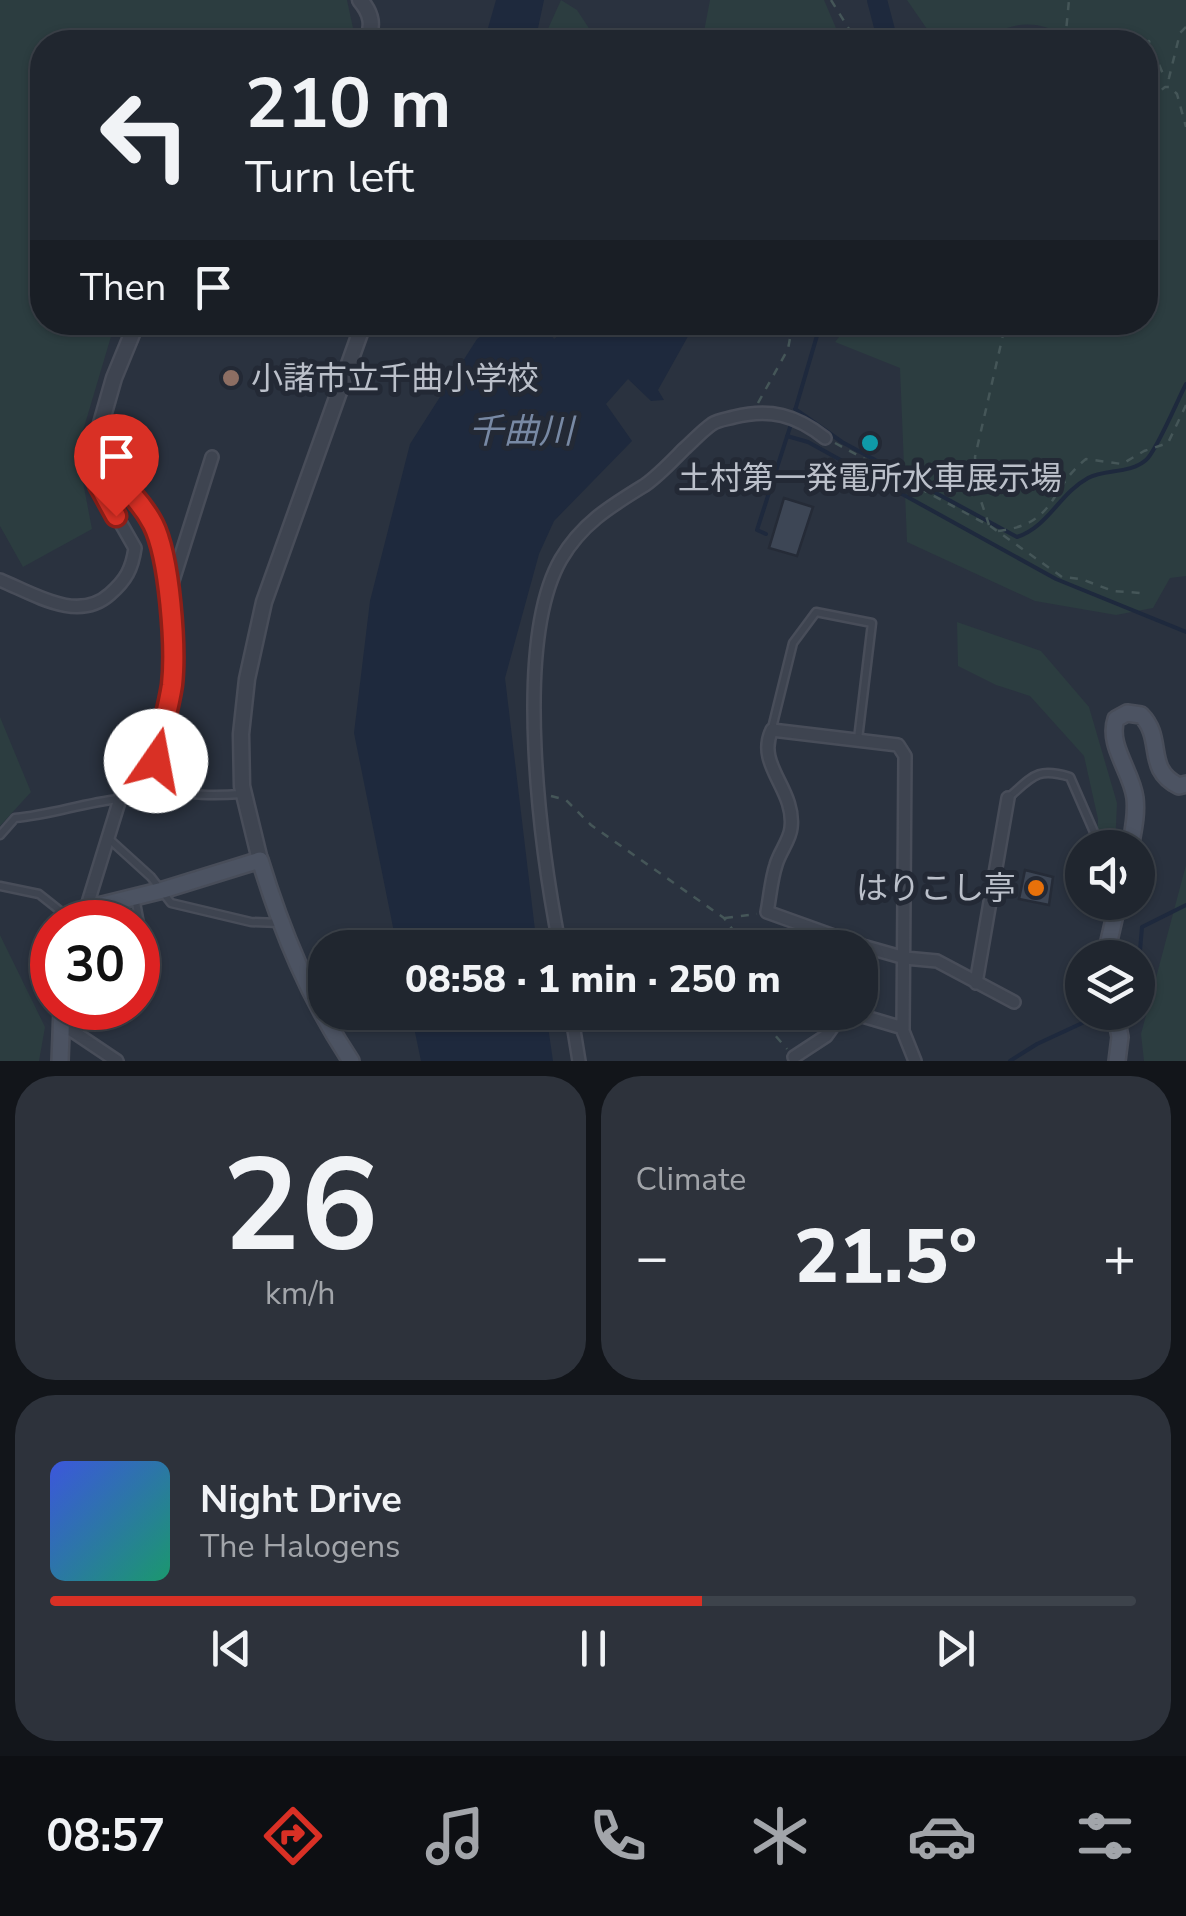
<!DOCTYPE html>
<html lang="en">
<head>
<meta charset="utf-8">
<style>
  :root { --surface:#20262f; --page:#2d323b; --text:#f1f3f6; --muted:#a2a5aa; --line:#3d434b; --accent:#d93025 }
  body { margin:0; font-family:"Nunito Sans","Noto Sans JP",sans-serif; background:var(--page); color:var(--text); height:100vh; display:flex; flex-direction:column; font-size:38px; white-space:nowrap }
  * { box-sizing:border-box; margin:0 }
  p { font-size:32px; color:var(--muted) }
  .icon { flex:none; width:55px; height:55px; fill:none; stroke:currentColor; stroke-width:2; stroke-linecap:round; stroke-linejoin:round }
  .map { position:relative; height:1061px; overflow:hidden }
  .panel { display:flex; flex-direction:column; gap:15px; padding:15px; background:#12151a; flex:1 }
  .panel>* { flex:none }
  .guide { position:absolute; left:30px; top:30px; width:1128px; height:305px; border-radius:40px; box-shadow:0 2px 8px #0004,0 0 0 2px var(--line); background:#20262f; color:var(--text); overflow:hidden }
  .controls { position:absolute; left:1065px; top:830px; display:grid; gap:20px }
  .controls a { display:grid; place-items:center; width:90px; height:90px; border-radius:50%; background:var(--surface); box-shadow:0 2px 8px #0004,0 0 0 2px var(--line); font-size:50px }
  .speed { position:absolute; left:30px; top:900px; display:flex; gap:20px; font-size:50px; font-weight:700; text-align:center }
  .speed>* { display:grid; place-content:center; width:130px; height:130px; border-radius:50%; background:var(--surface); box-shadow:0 2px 8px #0004,0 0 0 2px var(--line); line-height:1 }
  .speed .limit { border:15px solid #d22; background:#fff; color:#111 }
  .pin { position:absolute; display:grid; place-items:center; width:85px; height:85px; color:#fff; margin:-102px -42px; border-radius:50% 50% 50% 0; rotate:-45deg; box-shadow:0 0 10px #0007 }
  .pin .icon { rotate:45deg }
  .me { position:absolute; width:110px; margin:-55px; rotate:12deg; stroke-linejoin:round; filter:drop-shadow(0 0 8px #0008) }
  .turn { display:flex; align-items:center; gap:35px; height:210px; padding:0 50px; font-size:45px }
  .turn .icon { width:130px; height:130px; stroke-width:2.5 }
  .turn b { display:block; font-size:70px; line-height:85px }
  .then { display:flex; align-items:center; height:95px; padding:0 50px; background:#0003; gap:20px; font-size:38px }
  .big { font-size:75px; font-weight:800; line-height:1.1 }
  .panel .card { flex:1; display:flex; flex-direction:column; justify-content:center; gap:15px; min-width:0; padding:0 35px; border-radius:40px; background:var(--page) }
  .panel .dial { align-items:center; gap:0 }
  .dial b { font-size:130px; line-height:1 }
  .song { display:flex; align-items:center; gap:30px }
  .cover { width:120px; height:120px; border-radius:15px; background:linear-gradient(135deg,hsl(230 70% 55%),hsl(160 70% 35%)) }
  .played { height:10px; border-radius:5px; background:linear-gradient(90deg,var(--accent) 60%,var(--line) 60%) }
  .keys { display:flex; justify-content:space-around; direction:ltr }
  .heat { display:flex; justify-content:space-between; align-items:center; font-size:55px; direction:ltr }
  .panel .tiles { flex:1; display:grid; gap:15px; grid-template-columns:1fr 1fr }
  .card:last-child { grid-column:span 2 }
  .trip { position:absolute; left:308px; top:930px; width:570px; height:100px; border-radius:40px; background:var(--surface); box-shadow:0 2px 8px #0004,0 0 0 2px var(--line); font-weight:800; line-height:100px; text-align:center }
  .tabs { display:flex; height:160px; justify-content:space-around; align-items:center; background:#0d0f13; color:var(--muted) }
  .tabs .icon { width:70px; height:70px }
  .tabs .current { color:var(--accent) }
  .tabs b { font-size:45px; color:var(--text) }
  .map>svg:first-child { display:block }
  .green { fill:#2c3d40 }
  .water { fill:#1e293d }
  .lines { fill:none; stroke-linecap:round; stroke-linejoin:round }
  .stream { stroke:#1e293d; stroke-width:4 }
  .river { stroke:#1e293d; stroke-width:20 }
  .building { fill:#3d4655; stroke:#252b37; stroke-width:2.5 }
  .service-casing { stroke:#484d59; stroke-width:11 }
  .minor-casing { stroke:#484d59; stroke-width:16 }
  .tertiary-casing { stroke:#484d59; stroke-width:19 }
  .secondary-casing { stroke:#484d59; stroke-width:20 }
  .path { stroke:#455658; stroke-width:2.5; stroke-dasharray:8 8; stroke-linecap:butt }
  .service { stroke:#3e4450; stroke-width:6 }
  .minor { stroke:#3e4450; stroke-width:11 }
  .tertiary { stroke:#3e4450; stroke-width:14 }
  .secondary { stroke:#4c5362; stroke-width:15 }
  .route-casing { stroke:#8d1f18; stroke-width:25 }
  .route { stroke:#d93025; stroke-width:18 }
  .education-dot { fill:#8d6e63; stroke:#232935; stroke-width:4 }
  .culture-dot { fill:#0f9aa8; stroke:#232935; stroke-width:4 }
  .food-dot { fill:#e8710a; stroke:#232935; stroke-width:4 }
  .labels { text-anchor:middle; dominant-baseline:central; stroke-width:10; stroke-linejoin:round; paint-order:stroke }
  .poi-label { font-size:32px; fill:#bbc0ca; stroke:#232935; text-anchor:start }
  .water-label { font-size:35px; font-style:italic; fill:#7889a4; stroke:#232935 }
</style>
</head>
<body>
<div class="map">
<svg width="1186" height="1061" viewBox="0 0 1186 1061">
  <rect width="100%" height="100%" fill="#2a323f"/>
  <path class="green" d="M0 0H347L356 42H42V322L115 323 77 451 92 529 23 567 0 526Z
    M561 0 577 10 598 42H542Z
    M710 0H824L842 42H702Z
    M907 0H1186V576L1170 578 1153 608 1116 615 1035 601 907 542 900 368 835 342 850 323 1145 322V42H1047L1048 28C1025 20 1001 26 985 42H927V29Z
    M957 622 1041 651 1089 707 1117 803 1115 847H1097L1098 819 1084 756 1030 696 996 685 958 666Z
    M0 717 31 792 0 826Z
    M1186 865V1061H1144L1141 1034Z
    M0 935 45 1027 39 1061H0Z"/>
  <path class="water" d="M496 0H544L535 42H484Z
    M501 323H543L554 339 573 325 589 336 594 329 591 323H687L691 331 658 390 664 400 651 401 628 379 606 404 632 441 554 521 539 554 505 678 537 947H397L354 733 370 601 410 444 477 339Z
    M411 1013H546L553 1061H421Z"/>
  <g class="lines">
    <path class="stream" d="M796 407 821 322
      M795 409 842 442 1017 537C1049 526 1059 494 1088 478 1105 469 1130 474 1146 460 1156 452 1178 399 1186 384
      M787 436 808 442 1056 579 1186 632
      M766 534 757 530 792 421
      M1138 974 1142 927 1186 905
      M1010 1061 1037 1044 1106 1012"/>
    <path class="river" d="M877 0 888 42"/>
  </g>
  <path class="building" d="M784 498 813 507 797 556 769 548Z
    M1025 870 1053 877 1049 905 1019 899Z"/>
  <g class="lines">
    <defs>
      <path id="service" d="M772 728 793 643 816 612 872 623 858 739
        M142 778C178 795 201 797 241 794
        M1008 798C1033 776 1037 767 1070 777L1101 848
        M0 835 15 818C51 815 82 803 119 799
        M108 838 151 877 171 903 251 922 280 923
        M0 886 39 894 73 921
        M135 897 144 945 138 977"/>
      <path id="minor" d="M0 580C34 594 78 623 110 594 126 580 132 569 135 548L99 485 92 455
        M171 587 212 457
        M86 909 124 786 149 774 157 761 172 679 170 608 163 557 154 527 140 504 92 455
        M560 948C541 851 512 644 561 559 582 523 611 506 645 485 659 475 672 461 684 449 693 441 702 431 712 424 718 420 727 419 734 417 770 408 796 415 825 438
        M976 983 1008 798
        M571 1012 579 1061
        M849 1012 903 1028
        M62 1024 117 1061
        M794 1057 826 1036 841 1015 848 1012
        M915 1061 903 1031 905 756 898 745 772 730C755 765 796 789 791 828 790 840 779 853 776 865 771 880 770 897 767 912L859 945 905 958 937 961 1014 1002"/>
      <path id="tertiary" d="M360 0C372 14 374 26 366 42
        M92 455 114 378 137 322
        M260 860 242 786 241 734 247 679 264 602 364 322"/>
      <path id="secondary" d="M1130 848C1133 831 1137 815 1135 798 1132 772 1107 745 1116 719L1127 713 1141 715C1165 739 1144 769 1179 786L1186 784
        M73 922 86 909 163 890 260 860C282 932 309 998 351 1061
        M1105 958 1118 902
        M1115 1012 1120 1037 1117 1061
        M60 1061 62 1008"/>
    </defs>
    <use href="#service" class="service-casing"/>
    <use href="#minor" class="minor-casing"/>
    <use href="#tertiary" class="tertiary-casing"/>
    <use href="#secondary" class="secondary-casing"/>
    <path class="path" d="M831 0 857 42
      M1065 42 1069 0
      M1092 42H1096
      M1143 42 1149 41 1163 74 1169 78 1180 33 1186 27
      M1145 147 1148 101 1165 87H1170L1177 94 1186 127
      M758 403 788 349 793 322
      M835 443 990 526 1062 577 1081 579 1113 591 1141 593
      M989 525 978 492 975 457 1006 322
      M998 531C1058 524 1048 489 1086 459L1122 464 1144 451 1168 443 1186 405
      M551 796 566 800 591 825 724 918 733 930 737 948
      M725 918 757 914
      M755 1012 787 1049"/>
    <use href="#service" class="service"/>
    <use href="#minor" class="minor"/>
    <use href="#tertiary" class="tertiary"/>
    <use href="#secondary" class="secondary"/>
  </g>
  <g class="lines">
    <defs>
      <path id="route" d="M116 516 99 485 92 455C113 476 139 497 153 524 170 558 176 648 172 685 168 711 160 735 156 761"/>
    </defs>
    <use href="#route" class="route-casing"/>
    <use href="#route" class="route"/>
  </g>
  <circle class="education-dot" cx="231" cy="378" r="10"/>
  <circle class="culture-dot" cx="870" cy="443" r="10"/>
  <circle class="food-dot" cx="1036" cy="888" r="10"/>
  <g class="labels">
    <g class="poi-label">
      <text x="251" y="378">小諸市立千曲小学校</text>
      <text x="870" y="478" text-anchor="middle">土村第一発電所水車展示場</text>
      <text x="1016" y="888" text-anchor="end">はりこし亭</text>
    </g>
    <g class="water-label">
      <text x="521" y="431">千曲川</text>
    </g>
  </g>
</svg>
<div class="controls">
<a><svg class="icon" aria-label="sound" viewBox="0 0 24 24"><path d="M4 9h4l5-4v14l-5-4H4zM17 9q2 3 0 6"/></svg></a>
<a><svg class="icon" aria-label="layers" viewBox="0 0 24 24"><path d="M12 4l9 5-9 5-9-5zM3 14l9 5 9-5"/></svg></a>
</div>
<div class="speed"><div class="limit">30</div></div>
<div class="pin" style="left:116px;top:516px;background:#d93025"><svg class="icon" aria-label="arrive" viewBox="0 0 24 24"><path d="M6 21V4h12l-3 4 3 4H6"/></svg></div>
<svg class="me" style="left:156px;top:761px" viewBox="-20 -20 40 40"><circle r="19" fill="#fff"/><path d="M0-13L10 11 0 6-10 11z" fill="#d93025"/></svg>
<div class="trip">08:58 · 1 min · 250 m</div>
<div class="guide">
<div class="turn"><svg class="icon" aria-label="left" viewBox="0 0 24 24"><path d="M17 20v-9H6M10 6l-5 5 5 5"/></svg><div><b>210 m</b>Turn left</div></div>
<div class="then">Then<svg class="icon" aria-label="arrive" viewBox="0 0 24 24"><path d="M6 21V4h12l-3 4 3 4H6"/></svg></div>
</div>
</div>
<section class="panel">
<div class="tiles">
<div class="card dial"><b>26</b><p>km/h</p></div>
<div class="card"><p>Climate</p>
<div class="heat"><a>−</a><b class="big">21.5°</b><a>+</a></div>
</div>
<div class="card">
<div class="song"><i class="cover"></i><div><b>Night Drive</b><p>The Halogens</p></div></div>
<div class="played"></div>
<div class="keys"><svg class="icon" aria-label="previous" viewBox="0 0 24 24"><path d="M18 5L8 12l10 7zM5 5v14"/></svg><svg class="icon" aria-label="pause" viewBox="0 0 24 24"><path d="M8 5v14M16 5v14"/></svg><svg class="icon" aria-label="next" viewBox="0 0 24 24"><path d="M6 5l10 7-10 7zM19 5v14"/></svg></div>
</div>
</div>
</section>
<nav class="tabs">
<b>08:57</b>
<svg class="icon current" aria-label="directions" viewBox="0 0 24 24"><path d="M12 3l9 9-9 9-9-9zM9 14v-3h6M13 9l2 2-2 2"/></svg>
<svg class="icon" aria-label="music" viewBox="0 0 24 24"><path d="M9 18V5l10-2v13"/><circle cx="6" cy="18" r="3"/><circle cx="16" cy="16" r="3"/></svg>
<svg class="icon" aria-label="phone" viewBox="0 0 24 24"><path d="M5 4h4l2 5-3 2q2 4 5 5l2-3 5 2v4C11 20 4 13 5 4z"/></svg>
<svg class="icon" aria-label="climate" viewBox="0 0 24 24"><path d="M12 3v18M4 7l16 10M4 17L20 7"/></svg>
<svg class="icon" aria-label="car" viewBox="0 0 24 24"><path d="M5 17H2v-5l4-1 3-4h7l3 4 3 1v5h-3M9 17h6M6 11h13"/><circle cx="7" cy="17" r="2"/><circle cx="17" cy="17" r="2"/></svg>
<svg class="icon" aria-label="filters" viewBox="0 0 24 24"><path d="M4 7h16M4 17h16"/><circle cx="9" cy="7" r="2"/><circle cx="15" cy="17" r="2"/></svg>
</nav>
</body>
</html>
